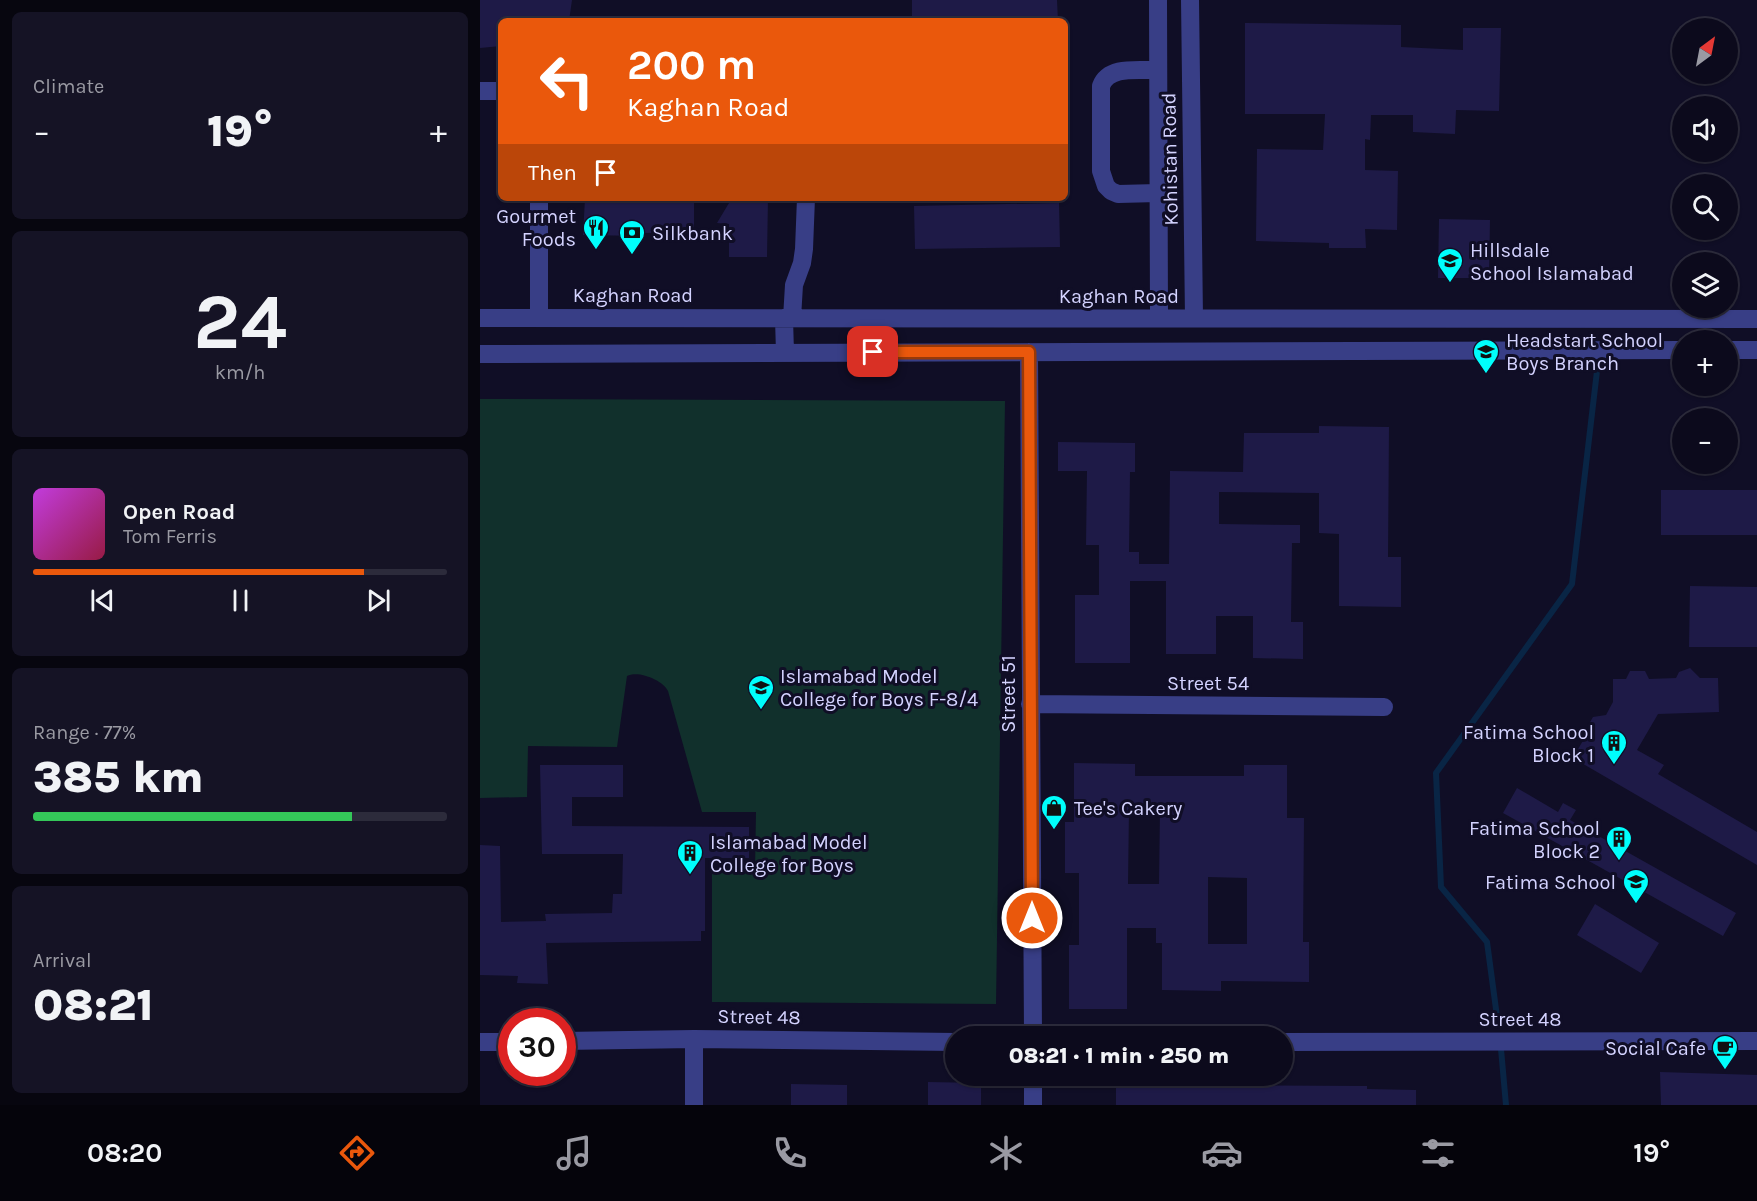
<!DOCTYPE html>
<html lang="en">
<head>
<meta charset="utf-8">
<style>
  :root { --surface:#0c0a1c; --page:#151325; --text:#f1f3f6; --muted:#9a9aa3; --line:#2c2b3b; --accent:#ea580c }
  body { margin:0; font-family:Karla,sans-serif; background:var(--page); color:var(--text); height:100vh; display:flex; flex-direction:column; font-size:22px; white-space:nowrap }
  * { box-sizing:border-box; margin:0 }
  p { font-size:20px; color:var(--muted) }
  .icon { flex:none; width:33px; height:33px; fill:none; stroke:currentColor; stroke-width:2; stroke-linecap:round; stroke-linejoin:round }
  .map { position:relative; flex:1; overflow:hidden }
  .side { display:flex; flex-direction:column; gap:12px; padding:12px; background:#07060f; width:480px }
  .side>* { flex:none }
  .hud { position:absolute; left:18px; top:18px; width:570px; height:183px; border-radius:9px; box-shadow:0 2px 4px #0004,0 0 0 2px var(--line); background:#ea580c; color:#fff; overflow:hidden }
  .needle { width:39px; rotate:32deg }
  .buttons { position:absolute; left:1192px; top:18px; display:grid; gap:12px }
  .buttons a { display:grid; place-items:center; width:66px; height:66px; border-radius:50%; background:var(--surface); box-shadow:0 2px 4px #0004,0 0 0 2px var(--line); font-size:30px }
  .speed { position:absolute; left:18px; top:1008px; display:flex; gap:12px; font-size:30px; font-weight:700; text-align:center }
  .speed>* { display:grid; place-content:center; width:78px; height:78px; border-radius:50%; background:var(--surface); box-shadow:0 2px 4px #0004,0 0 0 2px var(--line); line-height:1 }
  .speed .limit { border:9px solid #d22; background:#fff; color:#111 }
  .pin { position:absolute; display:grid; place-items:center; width:51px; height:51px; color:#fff; margin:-26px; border-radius:12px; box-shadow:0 3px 9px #0006 }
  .me { position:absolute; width:66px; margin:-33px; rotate:0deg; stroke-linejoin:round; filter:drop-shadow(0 0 4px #0008) }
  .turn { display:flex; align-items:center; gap:21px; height:126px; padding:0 30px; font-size:27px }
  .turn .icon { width:78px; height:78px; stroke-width:2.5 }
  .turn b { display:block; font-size:42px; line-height:51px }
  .then { display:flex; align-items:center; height:57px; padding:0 30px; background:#0003; gap:12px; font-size:22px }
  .big { font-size:45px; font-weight:800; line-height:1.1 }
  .side .widget { flex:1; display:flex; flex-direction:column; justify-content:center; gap:9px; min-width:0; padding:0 21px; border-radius:9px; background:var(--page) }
  .side .dial { align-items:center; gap:0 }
  .dial b { font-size:78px; line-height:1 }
  .song { display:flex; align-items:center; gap:18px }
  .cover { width:72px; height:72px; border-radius:9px; background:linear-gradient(135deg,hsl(290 70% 55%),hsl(340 70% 35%)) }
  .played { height:6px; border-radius:3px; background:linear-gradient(90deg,var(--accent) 80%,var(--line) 80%) }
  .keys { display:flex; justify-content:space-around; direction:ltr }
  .heat { display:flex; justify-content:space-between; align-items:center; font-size:33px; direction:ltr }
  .charge { height:9px; border-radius:4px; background:linear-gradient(90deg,#34c759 77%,var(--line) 0) }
  .trip { position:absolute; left:465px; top:1026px; width:348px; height:60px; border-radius:30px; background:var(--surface); box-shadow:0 2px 4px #0004,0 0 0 2px var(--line); font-weight:800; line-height:60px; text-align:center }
  .dock { display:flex; height:96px; justify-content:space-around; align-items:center; background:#05040b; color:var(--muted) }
  .dock .icon { width:42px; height:42px }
  .dock .selected { color:var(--accent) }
  .dock b { font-size:27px; color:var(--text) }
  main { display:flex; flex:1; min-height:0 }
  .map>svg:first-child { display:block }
  .green { fill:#11302c }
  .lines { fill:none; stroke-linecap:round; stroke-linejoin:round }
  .stream { stroke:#092545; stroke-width:6 }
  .building { fill:#1e1a47; fill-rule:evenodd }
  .minor { stroke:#383e86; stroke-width:18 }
  .route-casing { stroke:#983908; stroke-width:15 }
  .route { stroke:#ea580c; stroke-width:10 }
  .labels { text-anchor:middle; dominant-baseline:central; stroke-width:6; stroke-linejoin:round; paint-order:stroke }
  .street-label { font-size:20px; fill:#d4d3ff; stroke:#100e26 }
  .poi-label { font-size:20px; fill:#d4d3ff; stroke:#100e26; text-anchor:start }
</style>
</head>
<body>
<main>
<section class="side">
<div class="widget"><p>Climate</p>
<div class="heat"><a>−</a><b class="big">19°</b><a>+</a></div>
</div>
<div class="widget dial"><b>24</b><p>km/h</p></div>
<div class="widget">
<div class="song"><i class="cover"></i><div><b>Open Road</b><p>Tom Ferris</p></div></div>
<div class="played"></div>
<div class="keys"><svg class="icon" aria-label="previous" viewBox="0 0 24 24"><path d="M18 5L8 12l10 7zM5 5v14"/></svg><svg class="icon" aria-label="pause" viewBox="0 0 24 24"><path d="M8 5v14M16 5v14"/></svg><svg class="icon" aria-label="next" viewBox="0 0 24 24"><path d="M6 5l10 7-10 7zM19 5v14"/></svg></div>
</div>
<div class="widget"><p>Range · 77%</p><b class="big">385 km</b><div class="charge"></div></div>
<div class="widget"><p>Arrival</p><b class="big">08:21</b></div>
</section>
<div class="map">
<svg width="1277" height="1105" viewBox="0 0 1277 1105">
  <rect width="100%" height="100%" fill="#100e26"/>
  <path class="green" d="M0 399 525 401 516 1004 232 1002V871L275 870 276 812H222L188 691C183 680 158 670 147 676L137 747 48 746 47 797 0 798Z"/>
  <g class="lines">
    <path class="stream" d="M1018 1024 1007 942 961 887 956 773 1092 584 1117 371
      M1021 1049 1026 1105"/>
  </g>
  <path class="building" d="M0 0H92L89 21H21V46L0 48Z
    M432 0H577L578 21H432Z
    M765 23 921 25V47L983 50V28H1021L1019 111 976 110 975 134 933 132V115H891L890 140 885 139V170L918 171 917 230 885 229 886 248H849V243L776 241 777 149 843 150 845 114H765Z
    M105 198H214V232L164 233V236L103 235Z
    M252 198H288L287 257H249V224L237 223Z
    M579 203 580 247 435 249 434 206Z
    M959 219 1010 220 1009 278H958Z
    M839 426 909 427 908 557H921V607L859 606V534L839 533V493L739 492V524L820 525V543H812L811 622H823V659L773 658V616H736V654H686V581H650V663H595V595H619V545H606L607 471H578V442L655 443V472H650L649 552H659V564H689L690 471 763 472 764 433H839Z
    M1181 490H1277V535H1181Z
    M1210 586 1277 587V647H1209Z
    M1210 668 1220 678H1238L1239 712 1178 714 1157 750 1184 765 1178 774 1277 832V865L1093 758 1109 730V724L1113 717 1126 715 1133 702V679H1146L1150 671H1165L1169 679 1196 678 1199 672Z
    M594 763 655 764V776H764V765H807V818H824L823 942H829V982L741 981V991L682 990V943H676V928H647V1009H589V945H599V873H585V822H594ZM649 809H680L679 884H648ZM728 877 767 878V944H728Z
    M60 765H143V797H92V826L269 827V858H225V931H221V941L66 943 68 984 37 983 38 976 0 975V845L20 846 21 922 66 921 65 914 132 913 133 894H142L143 854H62Z
    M1037 788 1078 812 1083 803 1096 810 1090 820 1256 913 1243 936 1023 813Z
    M1115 904 1179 943 1161 973 1097 935Z
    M1180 1072 1277 1075V1105H1181Z
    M636 1076H674V1080L729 1081V1085L887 1086V1089L936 1090V1105H636Z
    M448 1082 501 1083V1105H448Z
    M311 1084 367 1085V1105H311Z"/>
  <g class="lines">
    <path class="minor" d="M678 0 679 318
      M710 0 714 318
      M678 70C659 71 629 65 621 86V171L626 186 631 191 638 194 678 193
      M0 91H21
      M0 318 1277 319
      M59 318V198
      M304 318 305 353
      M312 318 314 285 322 263 324 249 326 198
      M1248 350H1277
      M549 352 553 1036
      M0 354 1203 350
      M550 704 904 707
      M214 1039V1105
      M82 1041 214 1039 476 1042
      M0 1042H32
      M802 1042 1277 1041
      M553 1076V1105"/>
  </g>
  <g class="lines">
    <defs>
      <path id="route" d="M393 352H549L552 918"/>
    </defs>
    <use href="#route" class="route-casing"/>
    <use href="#route" class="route"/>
  </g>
  <defs>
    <symbol id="restaurant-pin" viewBox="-11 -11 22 30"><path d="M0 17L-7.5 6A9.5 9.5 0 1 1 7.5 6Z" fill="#00fefc" stroke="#100e26"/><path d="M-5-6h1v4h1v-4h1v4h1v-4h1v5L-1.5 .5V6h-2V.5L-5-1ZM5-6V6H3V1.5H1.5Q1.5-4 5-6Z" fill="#111"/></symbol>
    <symbol id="bank-pin" viewBox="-11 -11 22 30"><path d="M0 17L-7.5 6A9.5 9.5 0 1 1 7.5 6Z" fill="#00fefc" stroke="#100e26"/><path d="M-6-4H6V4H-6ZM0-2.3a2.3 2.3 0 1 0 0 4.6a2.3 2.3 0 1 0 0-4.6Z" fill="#111"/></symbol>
    <symbol id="school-pin" viewBox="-11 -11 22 30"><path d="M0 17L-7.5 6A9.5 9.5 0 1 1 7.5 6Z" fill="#00fefc" stroke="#100e26"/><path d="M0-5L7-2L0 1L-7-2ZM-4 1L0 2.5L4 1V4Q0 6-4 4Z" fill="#111"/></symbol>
    <symbol id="university-pin" viewBox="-11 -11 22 30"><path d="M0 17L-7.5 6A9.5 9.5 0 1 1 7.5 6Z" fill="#00fefc" stroke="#100e26"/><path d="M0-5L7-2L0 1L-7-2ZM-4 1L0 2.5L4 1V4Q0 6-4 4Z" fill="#111"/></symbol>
    <symbol id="building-pin" viewBox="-11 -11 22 30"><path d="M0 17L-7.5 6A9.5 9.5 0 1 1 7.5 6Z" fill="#00fefc" stroke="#100e26"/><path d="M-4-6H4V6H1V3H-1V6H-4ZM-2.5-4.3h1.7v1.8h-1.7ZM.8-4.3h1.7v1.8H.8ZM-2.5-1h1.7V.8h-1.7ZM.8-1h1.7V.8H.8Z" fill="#111"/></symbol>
    <symbol id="shop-pin" viewBox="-11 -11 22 30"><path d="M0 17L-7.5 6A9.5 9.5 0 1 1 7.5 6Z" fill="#00fefc" stroke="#100e26"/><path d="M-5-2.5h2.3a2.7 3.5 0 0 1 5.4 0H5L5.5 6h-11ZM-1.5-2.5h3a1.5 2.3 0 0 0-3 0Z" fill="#111"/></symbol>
    <symbol id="cafe-pin" viewBox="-11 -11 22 30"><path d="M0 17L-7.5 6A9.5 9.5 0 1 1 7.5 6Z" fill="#00fefc" stroke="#100e26"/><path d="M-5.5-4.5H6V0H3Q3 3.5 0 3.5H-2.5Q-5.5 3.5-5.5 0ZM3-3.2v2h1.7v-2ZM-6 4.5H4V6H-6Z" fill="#111"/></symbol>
  </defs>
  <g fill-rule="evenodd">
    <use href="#restaurant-pin" x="101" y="213" width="30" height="40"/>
    <use href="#bank-pin" x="137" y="218" width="30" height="40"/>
    <use href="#school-pin" x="955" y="246" width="30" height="40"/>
    <use href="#school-pin" x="991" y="337" width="30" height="40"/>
    <use href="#university-pin" x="266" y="673" width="30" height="40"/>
    <use href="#building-pin" x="1119" y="728" width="30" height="40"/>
    <use href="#shop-pin" x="559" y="793" width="30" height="40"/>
    <use href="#building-pin" x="1124" y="824" width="30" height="40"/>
    <use href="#building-pin" x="195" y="838" width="30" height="40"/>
    <use href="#school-pin" x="1141" y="867" width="30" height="40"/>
    <use href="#cafe-pin" x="1230" y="1033" width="30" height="40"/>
  </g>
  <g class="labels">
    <g class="street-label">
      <text transform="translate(690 159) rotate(-91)">Kohistan Road</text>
      <text x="153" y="295">Kaghan Road</text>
      <text x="639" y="296">Kaghan Road</text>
      <text x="728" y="683">Street 54</text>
      <text transform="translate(528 694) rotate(-90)">Street 51</text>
      <text transform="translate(279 1017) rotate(1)">Street 48</text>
      <text x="1040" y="1019">Street 48</text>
    </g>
    <g class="poi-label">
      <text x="96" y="216" text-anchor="end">Gourmet<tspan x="96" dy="23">Foods</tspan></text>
      <text x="172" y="233">Silkbank</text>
      <text x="990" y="250">Hillsdale<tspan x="990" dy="23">School Islamabad</tspan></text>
      <text x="1026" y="340">Headstart School<tspan x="1026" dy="23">Boys Branch</tspan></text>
      <text x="300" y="676">Islamabad Model<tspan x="300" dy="23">College for Boys F-8/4</tspan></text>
      <text x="1114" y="732" text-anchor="end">Fatima School<tspan x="1114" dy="23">Block 1</tspan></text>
      <text x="594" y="808">Tee's Cakery</text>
      <text x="1120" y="828" text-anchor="end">Fatima School<tspan x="1120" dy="23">Block 2</tspan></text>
      <text x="230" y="842">Islamabad Model<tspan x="230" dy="23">College for Boys</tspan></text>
      <text x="1136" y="882" text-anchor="end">Fatima School</text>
      <text x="1226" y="1048" text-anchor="end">Social Cafe</text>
    </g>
  </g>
</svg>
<div class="buttons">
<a><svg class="needle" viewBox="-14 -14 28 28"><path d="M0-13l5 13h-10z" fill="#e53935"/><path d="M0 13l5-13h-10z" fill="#9a9aa3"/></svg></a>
<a><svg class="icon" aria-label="sound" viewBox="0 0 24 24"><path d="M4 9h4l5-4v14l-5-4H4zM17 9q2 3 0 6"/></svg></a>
<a><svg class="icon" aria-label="search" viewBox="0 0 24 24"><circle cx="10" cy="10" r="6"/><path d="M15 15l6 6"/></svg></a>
<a><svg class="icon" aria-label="layers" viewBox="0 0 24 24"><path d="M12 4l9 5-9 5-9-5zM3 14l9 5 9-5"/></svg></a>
<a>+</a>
<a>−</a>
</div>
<div class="speed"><div class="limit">30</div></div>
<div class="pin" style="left:393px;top:352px;background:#d93025"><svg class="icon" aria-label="arrive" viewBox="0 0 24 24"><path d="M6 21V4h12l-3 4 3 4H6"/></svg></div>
<svg class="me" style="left:552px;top:918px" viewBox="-20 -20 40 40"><circle r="17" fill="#ea580c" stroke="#fff" stroke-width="3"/><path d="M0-11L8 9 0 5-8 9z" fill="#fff"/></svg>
<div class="trip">08:21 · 1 min · 250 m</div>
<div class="hud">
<div class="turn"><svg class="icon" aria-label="left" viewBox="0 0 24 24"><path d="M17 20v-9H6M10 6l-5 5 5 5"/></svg><div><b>200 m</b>Kaghan Road</div></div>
<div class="then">Then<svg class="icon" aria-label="arrive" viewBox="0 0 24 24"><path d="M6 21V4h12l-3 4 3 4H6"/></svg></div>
</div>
</div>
</main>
<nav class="dock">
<b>08:20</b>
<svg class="icon selected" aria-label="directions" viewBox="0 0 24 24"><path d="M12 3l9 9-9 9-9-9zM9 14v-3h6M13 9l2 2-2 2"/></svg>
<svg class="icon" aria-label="music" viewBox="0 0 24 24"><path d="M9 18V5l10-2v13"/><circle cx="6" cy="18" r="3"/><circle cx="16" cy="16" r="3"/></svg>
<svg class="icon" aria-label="phone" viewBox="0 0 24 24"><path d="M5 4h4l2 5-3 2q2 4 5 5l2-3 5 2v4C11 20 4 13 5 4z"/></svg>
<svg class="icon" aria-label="climate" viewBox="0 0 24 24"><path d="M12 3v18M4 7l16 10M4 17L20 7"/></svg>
<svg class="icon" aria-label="car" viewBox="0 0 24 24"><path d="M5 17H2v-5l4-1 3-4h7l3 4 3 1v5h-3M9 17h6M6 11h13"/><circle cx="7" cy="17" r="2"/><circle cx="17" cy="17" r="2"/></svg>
<svg class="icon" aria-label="filters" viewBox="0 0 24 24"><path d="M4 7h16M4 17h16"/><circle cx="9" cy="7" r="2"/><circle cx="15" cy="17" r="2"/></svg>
<b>19°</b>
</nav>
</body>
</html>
